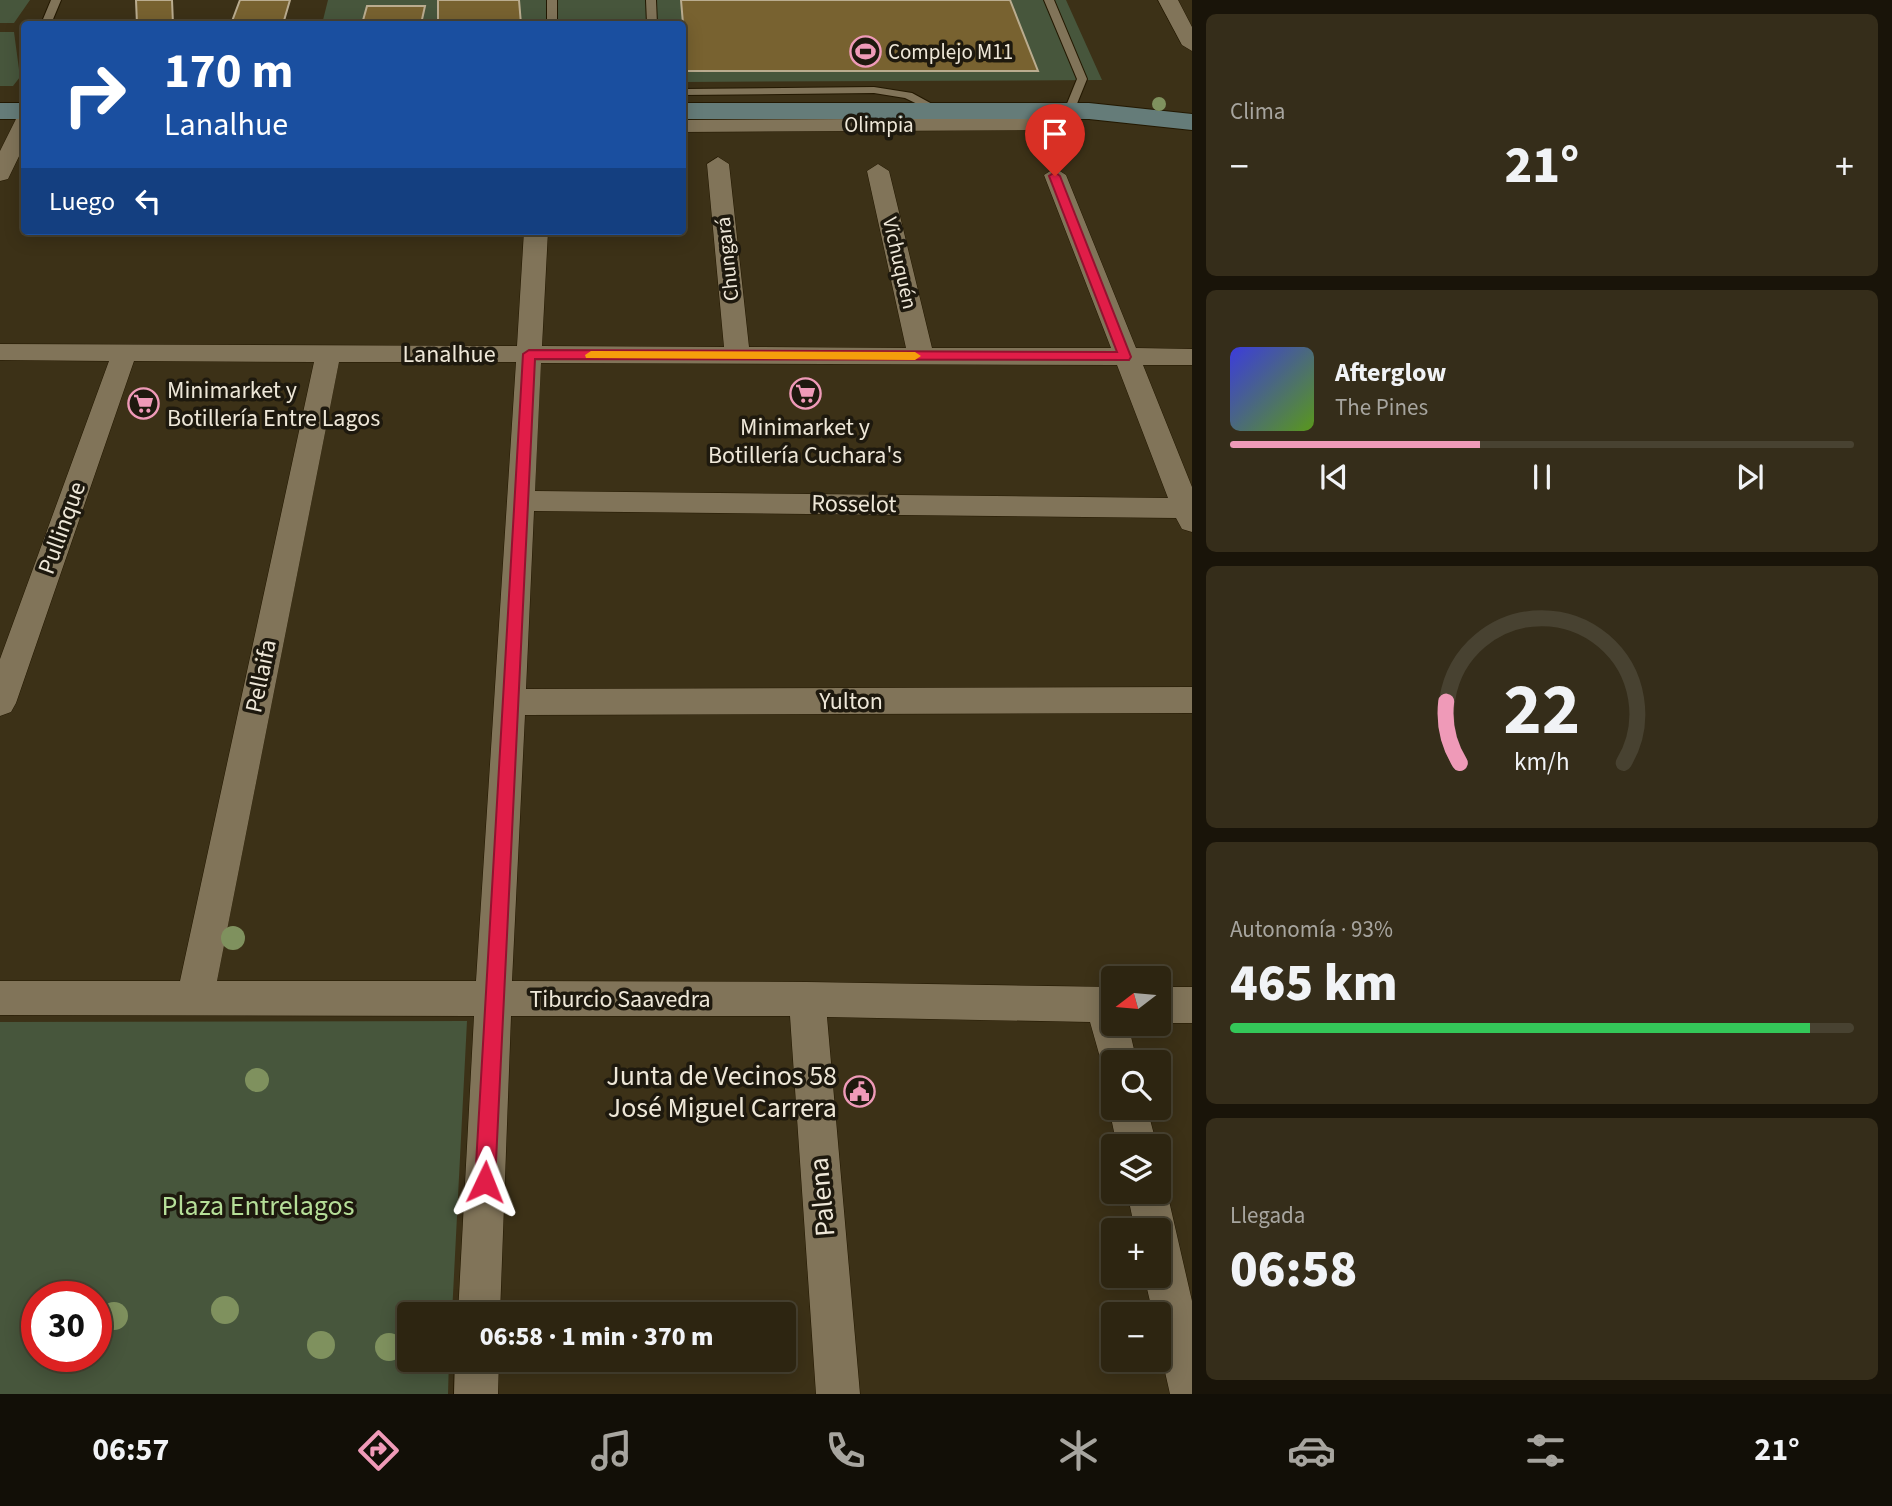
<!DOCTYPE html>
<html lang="es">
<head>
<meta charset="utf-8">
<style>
  :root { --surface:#2d2511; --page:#352d1a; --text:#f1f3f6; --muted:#a7a59f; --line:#484231; --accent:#ef9ab8 }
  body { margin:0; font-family:"Source Sans 3",sans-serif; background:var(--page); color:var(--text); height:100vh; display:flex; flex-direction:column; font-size:26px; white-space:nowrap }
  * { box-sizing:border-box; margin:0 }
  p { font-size:23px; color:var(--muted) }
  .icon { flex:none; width:38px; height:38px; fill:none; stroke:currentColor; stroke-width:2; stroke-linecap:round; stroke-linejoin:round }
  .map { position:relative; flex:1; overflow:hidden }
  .sheet { display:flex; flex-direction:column; gap:14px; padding:14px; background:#191409; width:700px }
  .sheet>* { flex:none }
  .guide { position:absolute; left:21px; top:21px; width:665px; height:214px; border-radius:7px; box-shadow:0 4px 18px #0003,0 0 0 2px var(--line); background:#1a4fa0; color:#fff; overflow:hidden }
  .needle { width:46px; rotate:254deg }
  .controls { position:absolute; left:1101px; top:966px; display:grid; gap:14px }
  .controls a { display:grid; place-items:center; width:70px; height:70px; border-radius:7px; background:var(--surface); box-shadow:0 4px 18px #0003,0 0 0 2px var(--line); font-size:35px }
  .speed { position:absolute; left:21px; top:1281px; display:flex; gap:14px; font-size:35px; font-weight:700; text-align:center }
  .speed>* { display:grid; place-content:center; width:91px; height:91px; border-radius:50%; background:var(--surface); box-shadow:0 4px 18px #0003,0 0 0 2px var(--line); line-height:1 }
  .speed .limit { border:10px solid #d22; background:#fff; color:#111 }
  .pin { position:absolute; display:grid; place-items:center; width:60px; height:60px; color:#fff; margin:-72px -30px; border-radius:50% 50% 50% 0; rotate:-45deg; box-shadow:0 0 7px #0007 }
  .pin .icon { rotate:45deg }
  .me { position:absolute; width:77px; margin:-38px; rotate:2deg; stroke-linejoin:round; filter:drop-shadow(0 0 5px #0008) }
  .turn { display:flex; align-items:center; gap:24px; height:147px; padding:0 28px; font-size:32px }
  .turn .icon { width:91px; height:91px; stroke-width:2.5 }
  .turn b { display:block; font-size:49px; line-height:60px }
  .then { display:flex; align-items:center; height:66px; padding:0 28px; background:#0003; gap:14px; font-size:26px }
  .big { font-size:52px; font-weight:800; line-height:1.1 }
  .sheet .card { flex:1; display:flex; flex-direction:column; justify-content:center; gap:10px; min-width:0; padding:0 24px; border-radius:10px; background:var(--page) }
  .sheet .dial { align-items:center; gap:0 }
  .dial svg { height:182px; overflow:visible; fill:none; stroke:var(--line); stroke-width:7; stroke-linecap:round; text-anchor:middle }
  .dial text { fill:var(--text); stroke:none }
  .song { display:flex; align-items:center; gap:21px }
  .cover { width:84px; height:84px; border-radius:10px; background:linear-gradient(135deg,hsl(240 70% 55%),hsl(90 70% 35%)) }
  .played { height:7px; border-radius:4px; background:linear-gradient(90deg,var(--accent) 40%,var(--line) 40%) }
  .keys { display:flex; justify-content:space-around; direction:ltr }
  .heat { display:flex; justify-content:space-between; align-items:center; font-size:38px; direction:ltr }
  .charge { height:10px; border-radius:5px; background:linear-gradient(90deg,#34c759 93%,var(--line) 0) }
  .trip { position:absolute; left:397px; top:1302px; width:399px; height:70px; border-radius:7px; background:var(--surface); box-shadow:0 4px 18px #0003,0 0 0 2px var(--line); font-weight:800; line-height:70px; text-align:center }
  .dock { display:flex; height:112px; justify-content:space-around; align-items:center; background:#120f07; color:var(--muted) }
  .dock .icon { width:49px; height:49px }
  .dock .active { color:var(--accent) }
  .dock b { font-size:32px; color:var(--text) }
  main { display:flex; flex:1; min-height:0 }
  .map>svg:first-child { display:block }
  .green { fill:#47563c; fill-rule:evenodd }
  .building { fill:#786230; stroke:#baac8f; stroke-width:2 }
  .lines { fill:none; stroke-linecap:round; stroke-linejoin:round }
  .lane-casing { stroke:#231801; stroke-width:2 }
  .street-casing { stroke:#231801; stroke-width:1 }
  .secondary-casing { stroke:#231801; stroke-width:2 }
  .lane { fill:#817459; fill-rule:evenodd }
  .street { fill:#817459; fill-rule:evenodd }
  .secondary { fill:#657c79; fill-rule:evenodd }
  .tree { fill:#7f915e }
  .route { fill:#e11d48; stroke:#92132f; stroke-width:2 }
  .slow { fill:#f59e0b }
  .labels { text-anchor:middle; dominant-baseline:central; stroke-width:7; stroke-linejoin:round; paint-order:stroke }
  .far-poi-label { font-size:21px; fill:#eee7d8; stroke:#1e190e; text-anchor:start }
  .far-street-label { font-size:21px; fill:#eee7d8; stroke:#1e190e }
  .street-label { font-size:24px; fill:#eee7d8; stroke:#1e190e }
  .poi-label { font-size:24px; fill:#eee7d8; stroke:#1e190e; text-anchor:start }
  .near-poi-label { font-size:28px; fill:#eee7d8; stroke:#1e190e; text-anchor:end }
  .near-street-label { font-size:28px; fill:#eee7d8; stroke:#1e190e }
  .near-park-label { font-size:28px; fill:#b6df98; stroke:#1e190e }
</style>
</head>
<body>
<main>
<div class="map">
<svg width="1192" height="1394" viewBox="0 0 1192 1394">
  <rect width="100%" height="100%" fill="#3c3117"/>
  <path class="green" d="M0 0H30L14 23H0Z
    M328 0H1066L1102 80 683 82 682 24H322Z
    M0 32H14L20 77 13 86H0Z
    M467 1021 452 1314H410V1360H449L448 1394H0V1022ZM37 1297H96V1356H37Z"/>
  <path class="building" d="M136 0H172L173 24H137Z
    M240 0H290L283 24H231Z
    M438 0H519L521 24H438Z
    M681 0H1010L1038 71H687Z
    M367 6H425L421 24H362Z"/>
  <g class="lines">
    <defs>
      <path id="lane" d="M51 0H61L51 24H41Z
        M547 0H557V24H547Z
        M646 0H656L657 24H647Z
        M1044 0H1054L1087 79 1074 111 1069 114 1064 111 1077 79Z
        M874 87 912 93 945 111 936 113 905 98 874 93 682 95V89Z"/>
      <path id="street" d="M1158 0H1178L1192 27V51L1182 45Z
        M1069 105 1080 111 1071 125 1047 130 682 132V120L1047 118 1055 116 1062 107Z
        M24 118V146L8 179 0 181V151L16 119Z
        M718 157 729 164 749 347 906 348 867 171 878 164 889 171 932 348H1111L1044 175 1055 168 1066 175 1136 348 1192 349V365H1143L1192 487V532L1182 529 1176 518 534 511 526 689 1192 687V713L525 715 512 981 807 982 1113 987V1024H1128L1137 1062H1113V1079L1105 1075 1090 1022 827 1017 860 1394H816L790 1016H511L500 1314H458L474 1016 0 1015V981H180L314 362 134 361 16 703 11 712 0 716V659L109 361 0 360V344L517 346 524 231H548L542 346 724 347 707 164ZM339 362H516L476 981H217ZM541 363 1117 365 1168 498 535 491Z
        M1158 987H1192V1023H1158Z
        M1113 1097V1108H1147L1157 1146H1117L1109 1108Z
        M1158 1177 1167 1192 1192 1301V1394H1170L1158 1341V1314H1153L1144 1276H1158V1230H1135L1127 1192H1158Z
        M455 1360H499L498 1394H454Z"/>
      <path id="secondary" d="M0 103H24V119H0Z
        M682 103H1089L1192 114V130L1089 119H682Z"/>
    </defs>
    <use href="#lane" class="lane-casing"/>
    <use href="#street" class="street-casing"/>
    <use href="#secondary" class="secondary-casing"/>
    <use href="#lane" class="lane"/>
    <use href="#street" class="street"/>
    <use href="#secondary" class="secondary"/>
  </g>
  <g class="tree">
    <circle cx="1159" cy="104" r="7"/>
    <circle cx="233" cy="938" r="12"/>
    <circle cx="257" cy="1080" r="12"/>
    <circle cx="225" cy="1310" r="14"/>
    <circle cx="114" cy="1316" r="14"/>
    <circle cx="321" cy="1345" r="14"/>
    <circle cx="389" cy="1347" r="14"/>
  </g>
  <path class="route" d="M1055 172 1060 176 1131 357 1129 360 535 359 495 1182 492 1190 485 1193 478 1190 475 1182 523 354 529 350 1117 352 1049 176Z"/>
  <path class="slow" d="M591 351 915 352 921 356 915 360 586 358 585 355Z"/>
  <defs>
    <symbol id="stadium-ring" viewBox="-11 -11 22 22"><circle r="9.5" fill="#1e190e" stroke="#ef9ab8" stroke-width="1.5"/><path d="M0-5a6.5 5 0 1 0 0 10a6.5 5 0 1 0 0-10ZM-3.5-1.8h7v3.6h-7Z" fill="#ef9ab8"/></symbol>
    <symbol id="supermarket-ring" viewBox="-11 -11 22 22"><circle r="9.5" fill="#1e190e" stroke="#ef9ab8" stroke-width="1.5"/><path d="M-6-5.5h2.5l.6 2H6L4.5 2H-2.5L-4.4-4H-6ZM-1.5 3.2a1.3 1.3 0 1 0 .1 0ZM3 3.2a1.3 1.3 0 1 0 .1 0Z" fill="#ef9ab8"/></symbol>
    <symbol id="civic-ring" viewBox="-11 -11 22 22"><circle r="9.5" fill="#1e190e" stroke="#ef9ab8" stroke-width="1.5"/><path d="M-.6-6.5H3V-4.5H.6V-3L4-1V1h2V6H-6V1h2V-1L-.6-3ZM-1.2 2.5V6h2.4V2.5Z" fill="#ef9ab8"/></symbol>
  </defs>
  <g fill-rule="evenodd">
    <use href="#stadium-ring" x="848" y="34" width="35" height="35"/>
    <use href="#supermarket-ring" x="788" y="376" width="35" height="35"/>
    <use href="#supermarket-ring" x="126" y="386" width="35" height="35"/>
    <use href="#civic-ring" x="842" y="1074" width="35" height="35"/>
  </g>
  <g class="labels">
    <g class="far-poi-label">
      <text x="888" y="52">Complejo M11</text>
    </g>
    <g class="far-street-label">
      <text x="879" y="125">Olimpia</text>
      <text transform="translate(727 259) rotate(-96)">Chungará</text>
      <text transform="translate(900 263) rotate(77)">Vichuquén</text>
    </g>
    <g class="street-label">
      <text x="449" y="354">Lanalhue</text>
      <text transform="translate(854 504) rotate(1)">Rosselot</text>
      <text transform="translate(62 528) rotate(-70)">Pullinque</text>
      <text transform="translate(261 676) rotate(-78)">Pellaifa</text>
      <text x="851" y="701">Yulton</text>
      <text x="620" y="999">Tiburcio Saavedra</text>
    </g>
    <g class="poi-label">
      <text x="167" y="390">Minimarket y<tspan x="167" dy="28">Botillería Entre Lagos</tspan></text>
      <text x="805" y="427" text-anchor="middle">Minimarket y<tspan x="805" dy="28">Botillería Cuchara's</tspan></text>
    </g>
    <g class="near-poi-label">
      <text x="837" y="1076">Junta de Vecinos 58<tspan x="837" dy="32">José Miguel Carrera</tspan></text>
    </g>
    <g class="near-street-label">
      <text transform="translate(822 1197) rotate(-95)">Palena</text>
    </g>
    <g class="near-park-label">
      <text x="258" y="1206">Plaza Entrelagos</text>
    </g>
  </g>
</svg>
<div class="controls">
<a><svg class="needle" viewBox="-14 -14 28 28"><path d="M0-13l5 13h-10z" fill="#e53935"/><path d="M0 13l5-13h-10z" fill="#a7a59f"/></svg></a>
<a><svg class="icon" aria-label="search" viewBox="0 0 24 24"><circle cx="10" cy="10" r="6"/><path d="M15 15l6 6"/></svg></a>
<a><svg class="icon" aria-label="layers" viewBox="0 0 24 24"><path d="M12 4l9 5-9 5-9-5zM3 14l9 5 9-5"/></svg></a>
<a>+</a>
<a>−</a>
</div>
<div class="speed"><div class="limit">30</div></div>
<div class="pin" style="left:1055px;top:176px;background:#d93025"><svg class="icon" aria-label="arrive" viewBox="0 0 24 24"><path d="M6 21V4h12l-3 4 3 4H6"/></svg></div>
<svg class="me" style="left:485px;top:1182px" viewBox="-20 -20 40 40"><path d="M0-17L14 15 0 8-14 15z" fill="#e11d48" stroke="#fff" stroke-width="4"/></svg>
<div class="trip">06:58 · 1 min · 370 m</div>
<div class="guide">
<div class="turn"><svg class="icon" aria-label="right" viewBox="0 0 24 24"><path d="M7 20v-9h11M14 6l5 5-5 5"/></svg><div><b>170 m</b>Lanalhue</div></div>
<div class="then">Luego<svg class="icon" aria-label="left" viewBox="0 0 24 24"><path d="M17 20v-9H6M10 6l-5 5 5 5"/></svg></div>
</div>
</div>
<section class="sheet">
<div class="card"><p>Clima</p>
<div class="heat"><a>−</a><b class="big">21°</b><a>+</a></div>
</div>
<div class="card">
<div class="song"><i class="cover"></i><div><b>Afterglow</b><p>The Pines</p></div></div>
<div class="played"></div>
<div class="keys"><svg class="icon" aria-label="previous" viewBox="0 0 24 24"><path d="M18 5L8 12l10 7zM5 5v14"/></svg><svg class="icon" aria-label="pause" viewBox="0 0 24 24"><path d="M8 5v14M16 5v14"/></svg><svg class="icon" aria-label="next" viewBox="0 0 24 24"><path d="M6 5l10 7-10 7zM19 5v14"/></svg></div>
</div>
<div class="card dial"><svg viewBox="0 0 100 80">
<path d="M14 69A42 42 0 1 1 86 69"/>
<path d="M14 69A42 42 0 0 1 8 42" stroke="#ef9ab8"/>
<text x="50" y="56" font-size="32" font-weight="700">22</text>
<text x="50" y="72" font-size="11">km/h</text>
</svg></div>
<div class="card"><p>Autonomía · 93%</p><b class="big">465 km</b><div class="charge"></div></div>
<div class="card"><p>Llegada</p><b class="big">06:58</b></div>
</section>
</main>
<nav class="dock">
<b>06:57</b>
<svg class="icon active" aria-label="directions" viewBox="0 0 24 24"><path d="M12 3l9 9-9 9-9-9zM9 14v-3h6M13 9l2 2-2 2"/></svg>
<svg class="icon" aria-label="music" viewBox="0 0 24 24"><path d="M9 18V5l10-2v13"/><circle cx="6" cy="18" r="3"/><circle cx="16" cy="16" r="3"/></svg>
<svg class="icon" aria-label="phone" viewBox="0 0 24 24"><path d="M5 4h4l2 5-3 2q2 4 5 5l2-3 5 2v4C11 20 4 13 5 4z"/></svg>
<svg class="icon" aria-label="climate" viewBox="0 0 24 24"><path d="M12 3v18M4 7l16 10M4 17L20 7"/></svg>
<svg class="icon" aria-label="car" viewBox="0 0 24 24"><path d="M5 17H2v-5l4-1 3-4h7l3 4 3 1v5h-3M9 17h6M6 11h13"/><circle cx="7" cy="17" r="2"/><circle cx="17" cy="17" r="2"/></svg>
<svg class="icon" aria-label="filters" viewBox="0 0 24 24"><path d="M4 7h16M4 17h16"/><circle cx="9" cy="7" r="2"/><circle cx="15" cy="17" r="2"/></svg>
<b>21°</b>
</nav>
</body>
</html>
